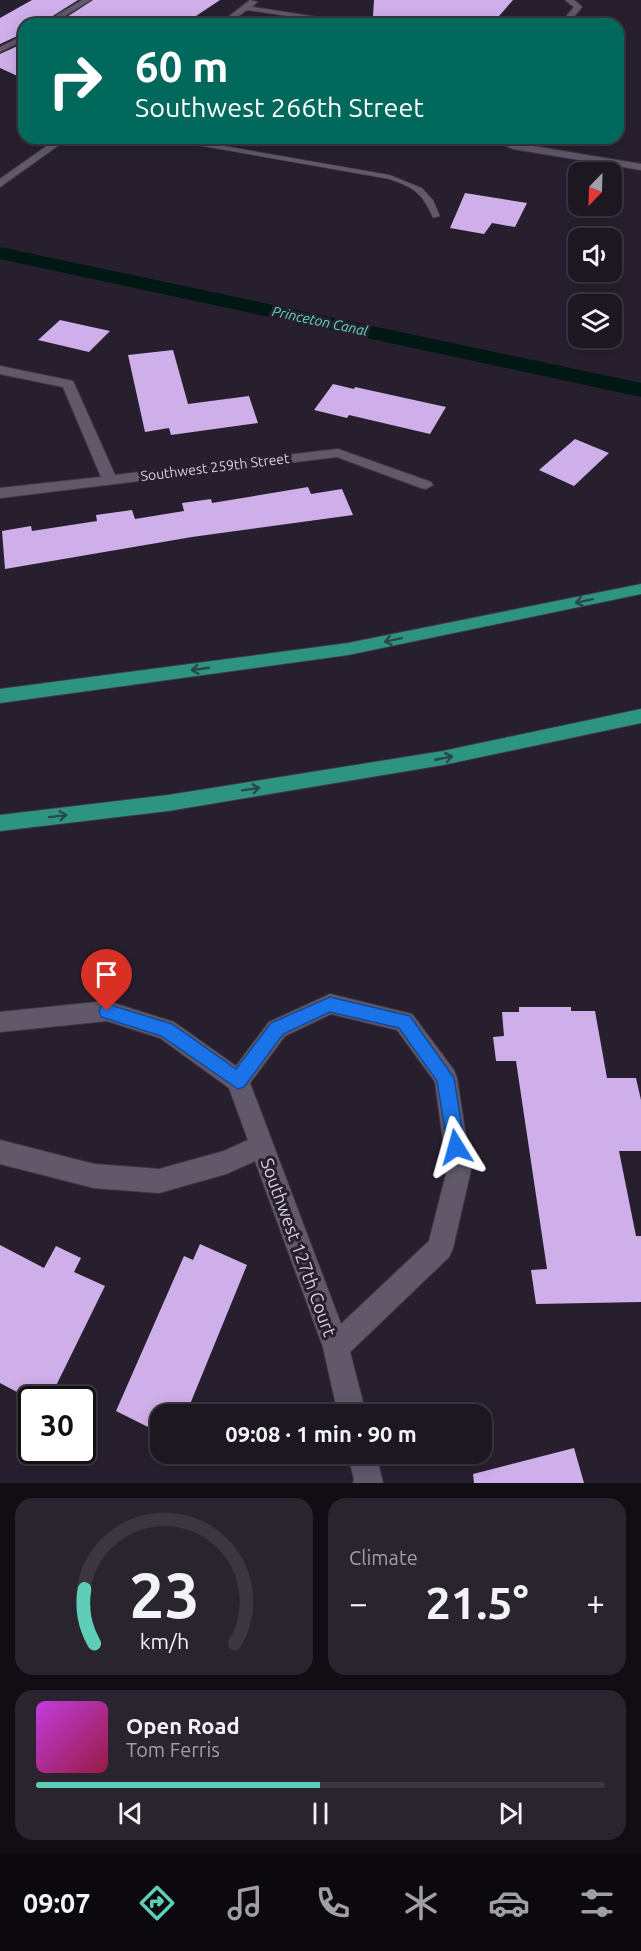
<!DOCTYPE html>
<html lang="en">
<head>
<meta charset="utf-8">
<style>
  :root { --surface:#1d1722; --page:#2a242f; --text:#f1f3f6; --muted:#a09fa5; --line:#3b3640; --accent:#5eceb8 }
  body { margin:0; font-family:Ubuntu,sans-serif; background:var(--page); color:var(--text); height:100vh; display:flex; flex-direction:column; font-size:22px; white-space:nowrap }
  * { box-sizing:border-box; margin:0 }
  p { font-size:20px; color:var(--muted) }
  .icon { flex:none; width:33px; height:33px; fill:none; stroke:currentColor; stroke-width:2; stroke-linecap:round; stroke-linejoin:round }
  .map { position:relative; height:1483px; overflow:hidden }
  .drawer { display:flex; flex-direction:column; gap:15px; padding:15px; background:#100d13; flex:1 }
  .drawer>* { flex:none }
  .hud { position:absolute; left:18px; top:18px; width:606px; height:126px; border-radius:18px; box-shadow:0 3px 15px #0003,0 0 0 2px var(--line); background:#00695c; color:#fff; overflow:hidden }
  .needle { width:39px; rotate:203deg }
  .fabs { position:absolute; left:568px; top:162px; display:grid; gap:12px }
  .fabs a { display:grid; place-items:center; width:54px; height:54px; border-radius:12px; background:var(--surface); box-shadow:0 3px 15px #0003,0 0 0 2px var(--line); font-size:30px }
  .speed { position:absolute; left:18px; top:1386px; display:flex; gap:12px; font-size:30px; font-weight:700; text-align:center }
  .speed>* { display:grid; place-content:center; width:78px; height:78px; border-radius:50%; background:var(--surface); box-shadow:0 3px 15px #0003,0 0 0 2px var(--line); line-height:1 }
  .speed .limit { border:3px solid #111; border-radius:9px; background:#fff; color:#111 }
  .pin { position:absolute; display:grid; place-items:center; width:51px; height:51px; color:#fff; margin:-62px -26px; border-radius:50% 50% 50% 0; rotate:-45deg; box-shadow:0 0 6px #0007 }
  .pin .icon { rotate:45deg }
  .me { position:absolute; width:66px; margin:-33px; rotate:352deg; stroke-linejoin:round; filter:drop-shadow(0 0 4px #0008) }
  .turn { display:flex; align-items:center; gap:21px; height:126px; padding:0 18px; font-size:27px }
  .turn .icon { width:78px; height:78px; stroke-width:2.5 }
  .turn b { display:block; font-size:42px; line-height:51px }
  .big { font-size:45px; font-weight:700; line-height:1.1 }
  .drawer .tile { flex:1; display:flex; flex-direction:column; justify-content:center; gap:9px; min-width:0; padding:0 21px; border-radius:18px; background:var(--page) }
  .drawer .dial { align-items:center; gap:0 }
  .dial svg { height:156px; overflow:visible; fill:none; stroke:var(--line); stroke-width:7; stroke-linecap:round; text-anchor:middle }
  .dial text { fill:var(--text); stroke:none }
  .song { display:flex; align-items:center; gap:18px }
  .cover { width:72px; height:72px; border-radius:9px; background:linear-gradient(135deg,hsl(290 70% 55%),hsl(340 70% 35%)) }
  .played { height:6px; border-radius:3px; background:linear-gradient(90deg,var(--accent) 50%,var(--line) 50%) }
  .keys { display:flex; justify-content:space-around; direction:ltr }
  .heat { display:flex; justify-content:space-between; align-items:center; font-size:33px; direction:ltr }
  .drawer .tiles { flex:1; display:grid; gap:15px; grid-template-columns:1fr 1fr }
  .tile:last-child { grid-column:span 2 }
  .trip { position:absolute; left:150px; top:1404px; width:342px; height:60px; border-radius:18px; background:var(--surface); box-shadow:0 3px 15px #0003,0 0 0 2px var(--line); font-weight:700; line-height:60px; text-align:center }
  .menu { display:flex; height:96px; justify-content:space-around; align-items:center; background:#0c090e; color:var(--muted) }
  .menu .icon { width:42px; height:42px }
  .menu .on { color:var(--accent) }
  .menu b { font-size:27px; color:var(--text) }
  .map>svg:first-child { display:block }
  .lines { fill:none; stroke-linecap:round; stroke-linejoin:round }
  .canal { fill:#001813; fill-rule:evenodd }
  .building { fill:#cfafea }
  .lane-casing { stroke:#403945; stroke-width:1 }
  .street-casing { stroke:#403945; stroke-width:2 }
  .highway-casing { stroke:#403945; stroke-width:2 }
  .lane { fill:#61586a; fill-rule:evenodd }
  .street { fill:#61586a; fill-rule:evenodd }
  .highway { fill:#2e9482; fill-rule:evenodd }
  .oneway { stroke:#29484b }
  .route { fill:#1a73e8; stroke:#114b97; stroke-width:1.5 }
  .labels { text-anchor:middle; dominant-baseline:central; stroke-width:6; stroke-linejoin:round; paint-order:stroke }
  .far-water-label { font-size:14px; font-style:italic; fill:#5cdcc3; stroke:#271f2e }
  .far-street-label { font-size:14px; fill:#d6d1db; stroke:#271f2e }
  .near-street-label { font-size:18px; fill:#d6d1db; stroke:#271f2e }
</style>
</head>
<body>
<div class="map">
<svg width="641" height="1483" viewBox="0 0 641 1483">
  <rect width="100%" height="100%" fill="#271f2e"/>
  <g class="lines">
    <path class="canal" d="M0 247 641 383V397L0 259Z"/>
  </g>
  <path class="building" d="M32 0H78L40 24H24V33L0 44V18Z
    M93 0H220L184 24H56Z
    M374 0H513L492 24H433L373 16Z
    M24 43V79L0 68V54Z
    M465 193 527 203 515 227 492 223 484 234 450 228Z
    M60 320 110 331 89 352 38 340Z
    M173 350 188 404 249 396 258 423 171 435 169 428 145 432 128 355Z
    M333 384 354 389 355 387 446 407 430 434 349 415 347 418 314 410Z
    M575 439 609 453 574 486 539 470Z
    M308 487 311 494 342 489 353 515 192 537 5 569 2 531 31 526 32 531 97 521 96 515 132 510 135 519 184 511 182 503 211 499 212 503Z
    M519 1007H571V1011H595L607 1078H636L641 1100V1151H619L636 1236H641V1302L536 1304 531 1270 547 1269 516 1061H496L493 1037 504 1036 502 1012H519Z
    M200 1244 247 1265 186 1414H160V1433L116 1411 184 1256 193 1260Z
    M0 1245 44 1268 56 1246 81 1258 74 1272 105 1286 49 1400H32L0 1383Z
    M574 1448 584 1483H474L473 1474Z"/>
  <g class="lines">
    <defs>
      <path id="lane" d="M94 138 202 142 390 175 422 188 433 200 440 216 433 218C422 193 415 188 389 179L202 146 98 140Z"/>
      <path id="street" d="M82 0H91L52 24H42Z
        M250 0 257 2 252 7 362 24H342L247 10 228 24H219Z
        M565 0H574L582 7 568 24H560L574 7Z
        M24 35V40L0 52V47Z
        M58 138H69L0 187V179Z
        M489 138H502L515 143 641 164V170L513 149Z
        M0 366 73 381 115 475 338 449 431 482 433 485 426 489 421 488 337 457 0 498V488L101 477 63 387 0 374Z
        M330 994 412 1014 454 1070 457 1078 471 1170 453 1248 449 1257 350 1352 366 1414H338L323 1347 255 1161 226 1174 159 1193 94 1188 0 1164V1140L94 1164 159 1169 224 1151 248 1140 229 1088 160 1038 107 1021 0 1032V1012L107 1001 174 1022 236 1066 269 1022ZM331 1014 397 1030 435 1082 447 1170 429 1241 341 1324 250 1083 285 1036Z
        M348 1454H376L383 1483H353L354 1480Z"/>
      <path id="highway" d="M641 584V594L348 655 0 703V689L348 643Z
        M641 709V723L443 765 168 811 0 831V815L168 795 443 751Z"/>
    </defs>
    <use href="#lane" class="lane-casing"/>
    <use href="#street" class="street-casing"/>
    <use href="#highway" class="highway-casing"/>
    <use href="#lane" class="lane"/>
    <use href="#street" class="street"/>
    <use href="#highway" class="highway"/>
  </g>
  <defs><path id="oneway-shaft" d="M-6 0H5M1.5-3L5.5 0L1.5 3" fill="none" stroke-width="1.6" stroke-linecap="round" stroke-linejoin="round" transform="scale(1.5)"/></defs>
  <g class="oneway">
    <use href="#oneway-shaft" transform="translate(584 601) rotate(168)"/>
    <use href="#oneway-shaft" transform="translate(393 640) rotate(168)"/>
    <use href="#oneway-shaft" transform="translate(200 669) rotate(172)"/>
    <use href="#oneway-shaft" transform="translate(444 758) rotate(-11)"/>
    <use href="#oneway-shaft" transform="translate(251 789) rotate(-9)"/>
    <use href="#oneway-shaft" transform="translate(58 816) rotate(-7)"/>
  </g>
  <path class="route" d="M330 997 410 1016 454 1078 465 1147 462 1154 456 1156 449 1154 437 1081 399 1028 330 1012 283 1034 244 1087 238 1089 161 1036 101 1017 99 1011 101 1006 107 1004 172 1024 236 1069 271 1023Z"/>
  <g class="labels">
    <g class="far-water-label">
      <text transform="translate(320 321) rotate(12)">Princeton Canal</text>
    </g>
    <g class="far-street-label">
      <text transform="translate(215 467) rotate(-7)">Southwest 259th Street</text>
    </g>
    <g class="near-street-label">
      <text transform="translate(299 1247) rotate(70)">Southwest 127th Court</text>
    </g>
  </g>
</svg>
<div class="fabs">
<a><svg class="needle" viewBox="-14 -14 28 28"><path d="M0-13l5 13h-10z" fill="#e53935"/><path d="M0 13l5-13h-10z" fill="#a09fa5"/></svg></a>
<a><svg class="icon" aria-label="sound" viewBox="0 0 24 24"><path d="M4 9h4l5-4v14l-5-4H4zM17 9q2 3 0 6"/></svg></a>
<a><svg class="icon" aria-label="layers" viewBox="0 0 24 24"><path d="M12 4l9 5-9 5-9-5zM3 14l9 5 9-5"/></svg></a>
</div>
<div class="speed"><div class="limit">30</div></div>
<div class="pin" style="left:107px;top:1011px;background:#d93025"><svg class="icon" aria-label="arrive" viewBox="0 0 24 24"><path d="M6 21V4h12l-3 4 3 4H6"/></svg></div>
<svg class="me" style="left:456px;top:1147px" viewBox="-20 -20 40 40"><path d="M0-17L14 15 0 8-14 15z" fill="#1a73e8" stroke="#fff" stroke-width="4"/></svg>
<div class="trip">09:08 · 1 min · 90 m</div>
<div class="hud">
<div class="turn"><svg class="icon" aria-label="right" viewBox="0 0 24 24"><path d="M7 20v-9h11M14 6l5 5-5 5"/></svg><div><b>60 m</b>Southwest 266th Street</div></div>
</div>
</div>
<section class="drawer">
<div class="tiles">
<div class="tile dial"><svg viewBox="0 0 100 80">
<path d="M14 69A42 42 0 1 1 86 69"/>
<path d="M14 69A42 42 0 0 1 9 41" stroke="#5eceb8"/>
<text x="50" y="56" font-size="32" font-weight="700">23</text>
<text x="50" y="72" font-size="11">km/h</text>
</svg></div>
<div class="tile"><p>Climate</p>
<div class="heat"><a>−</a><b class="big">21.5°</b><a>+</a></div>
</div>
<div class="tile">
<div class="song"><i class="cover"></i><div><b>Open Road</b><p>Tom Ferris</p></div></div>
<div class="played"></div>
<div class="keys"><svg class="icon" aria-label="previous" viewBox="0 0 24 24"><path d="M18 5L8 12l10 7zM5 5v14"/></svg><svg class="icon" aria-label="pause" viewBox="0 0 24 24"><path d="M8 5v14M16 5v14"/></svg><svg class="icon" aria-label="next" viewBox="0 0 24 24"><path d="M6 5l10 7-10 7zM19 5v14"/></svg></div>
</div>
</div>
</section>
<nav class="menu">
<b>09:07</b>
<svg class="icon on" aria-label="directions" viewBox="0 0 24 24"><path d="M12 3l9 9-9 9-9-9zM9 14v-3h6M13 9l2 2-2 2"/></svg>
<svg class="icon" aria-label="music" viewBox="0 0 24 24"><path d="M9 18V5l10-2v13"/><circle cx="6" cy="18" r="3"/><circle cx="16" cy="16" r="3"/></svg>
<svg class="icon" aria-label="phone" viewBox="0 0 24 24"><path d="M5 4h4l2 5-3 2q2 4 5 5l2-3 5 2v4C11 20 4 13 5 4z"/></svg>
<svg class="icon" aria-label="climate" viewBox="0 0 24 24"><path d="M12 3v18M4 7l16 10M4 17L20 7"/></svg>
<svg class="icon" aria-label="car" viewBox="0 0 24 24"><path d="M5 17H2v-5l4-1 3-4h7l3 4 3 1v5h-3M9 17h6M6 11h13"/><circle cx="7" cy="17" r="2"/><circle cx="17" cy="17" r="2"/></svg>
<svg class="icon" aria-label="filters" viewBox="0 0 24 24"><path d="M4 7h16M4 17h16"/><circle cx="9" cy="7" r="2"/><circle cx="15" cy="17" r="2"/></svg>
</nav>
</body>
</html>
